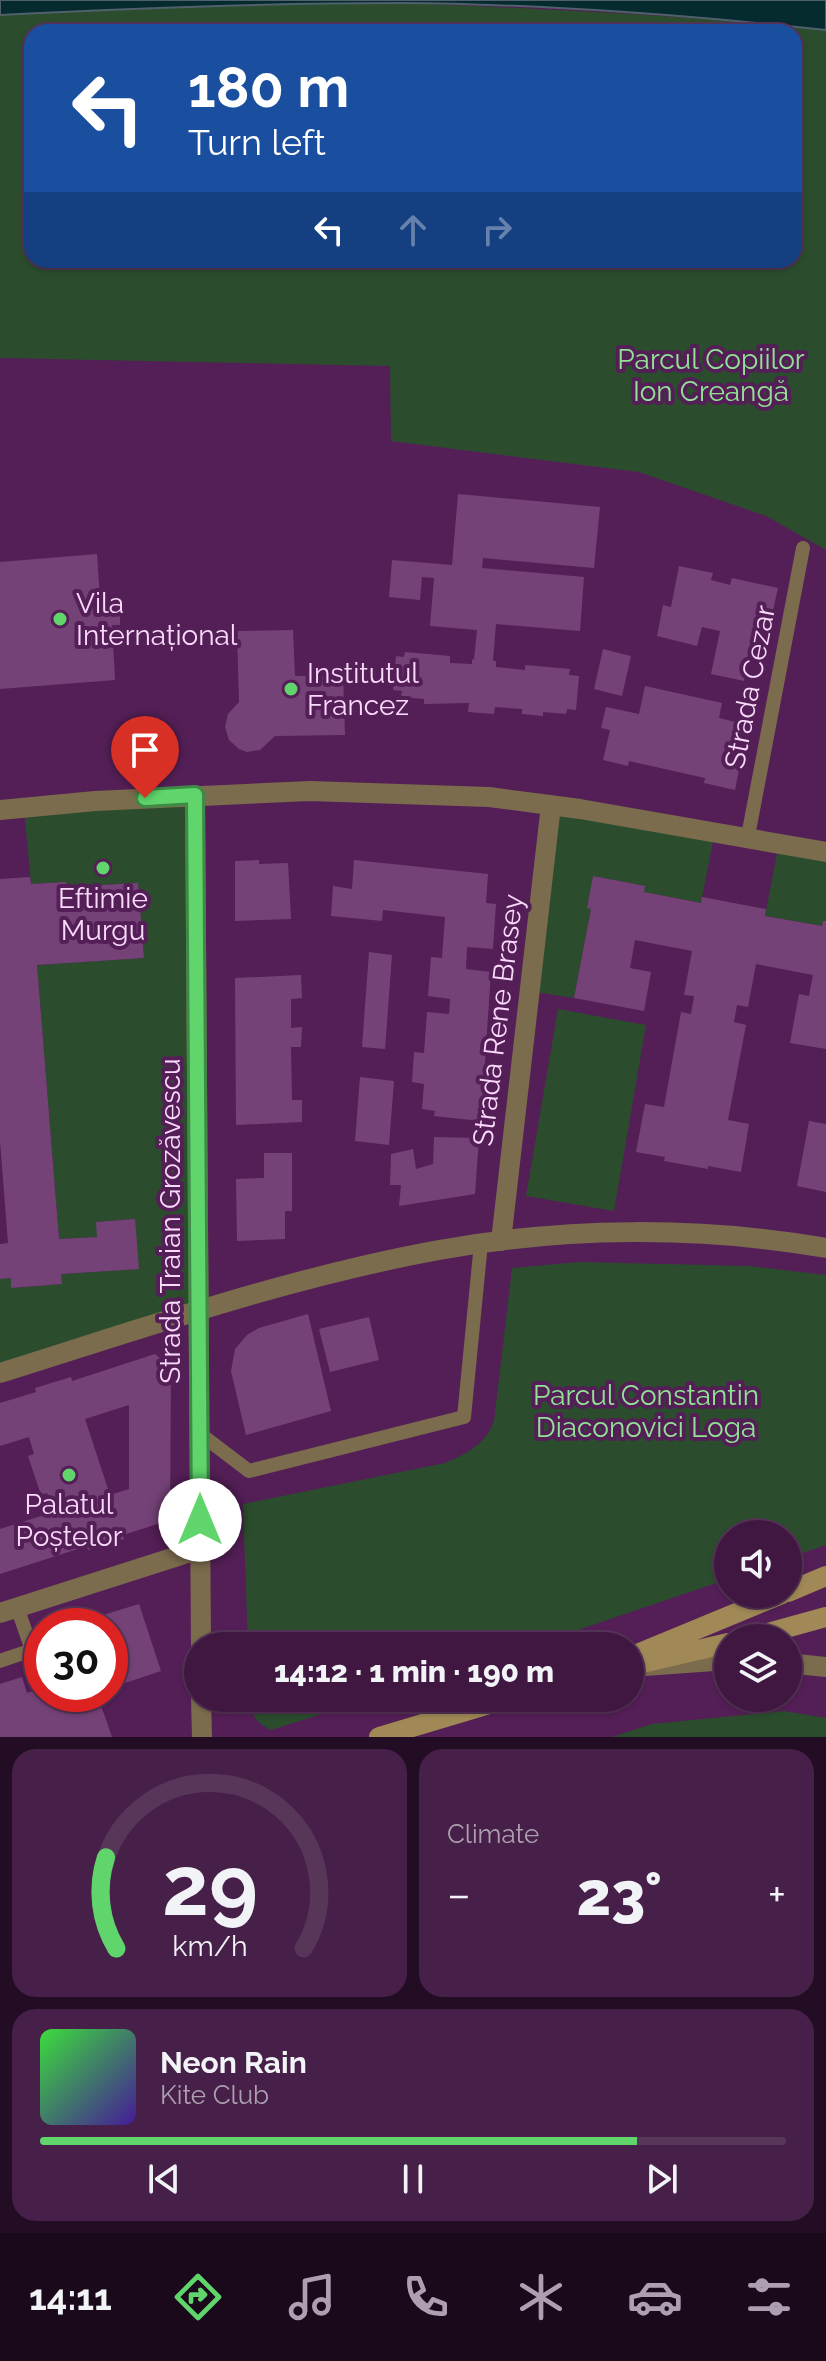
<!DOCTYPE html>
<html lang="en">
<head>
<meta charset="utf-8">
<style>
  :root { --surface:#3f1741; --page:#462048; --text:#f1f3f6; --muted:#ad9fb1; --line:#58365a; --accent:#5fd56b }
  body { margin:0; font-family:Raleway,sans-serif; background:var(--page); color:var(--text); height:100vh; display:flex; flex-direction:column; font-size:30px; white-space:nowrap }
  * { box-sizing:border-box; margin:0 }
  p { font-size:26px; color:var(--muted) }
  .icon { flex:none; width:44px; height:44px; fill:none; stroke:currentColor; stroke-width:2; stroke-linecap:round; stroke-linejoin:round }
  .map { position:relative; height:1737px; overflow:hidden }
  .details { display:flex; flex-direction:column; gap:12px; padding:12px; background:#230d24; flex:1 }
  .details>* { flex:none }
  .top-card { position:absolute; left:24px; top:24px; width:778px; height:244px; border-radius:24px; box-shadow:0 2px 6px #0004,0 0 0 2px var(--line); background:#1a4fa0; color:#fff; overflow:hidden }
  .tools { position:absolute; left:714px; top:1520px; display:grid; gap:16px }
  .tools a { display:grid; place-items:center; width:88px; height:88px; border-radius:50%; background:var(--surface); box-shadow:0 2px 6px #0004,0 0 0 2px var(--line); font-size:40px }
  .speed { position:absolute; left:24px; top:1608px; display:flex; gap:16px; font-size:40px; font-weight:700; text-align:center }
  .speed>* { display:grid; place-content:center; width:104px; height:104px; border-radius:50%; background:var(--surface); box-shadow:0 2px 6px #0004,0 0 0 2px var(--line); line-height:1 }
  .speed .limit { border:12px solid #d22; background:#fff; color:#111 }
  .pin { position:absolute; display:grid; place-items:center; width:68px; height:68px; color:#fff; margin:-82px -34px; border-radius:50% 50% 50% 0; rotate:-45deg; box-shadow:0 0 8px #0007 }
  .pin .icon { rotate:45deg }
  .me { position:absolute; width:88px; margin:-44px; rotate:0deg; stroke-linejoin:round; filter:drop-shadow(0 0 6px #0008) }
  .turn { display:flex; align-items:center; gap:28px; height:168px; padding:0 32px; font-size:36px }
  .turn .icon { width:104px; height:104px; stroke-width:2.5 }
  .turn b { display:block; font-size:56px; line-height:68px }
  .lanes { display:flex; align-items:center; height:76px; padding:0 32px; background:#0003; justify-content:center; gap:40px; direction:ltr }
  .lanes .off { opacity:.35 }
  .big { font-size:60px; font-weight:800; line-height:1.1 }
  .details .widget { flex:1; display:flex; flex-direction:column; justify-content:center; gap:12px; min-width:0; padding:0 28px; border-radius:24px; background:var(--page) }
  .details .dial { align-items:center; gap:0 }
  .dial svg { height:208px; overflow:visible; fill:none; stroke:var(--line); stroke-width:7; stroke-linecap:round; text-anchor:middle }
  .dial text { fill:var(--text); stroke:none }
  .song { display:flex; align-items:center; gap:24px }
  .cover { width:96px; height:96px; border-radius:12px; background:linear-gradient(135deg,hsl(120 70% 55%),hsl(260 70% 35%)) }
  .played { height:8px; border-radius:4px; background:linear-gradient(90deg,var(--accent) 80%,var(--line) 80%) }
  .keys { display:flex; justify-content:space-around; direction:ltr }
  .heat { display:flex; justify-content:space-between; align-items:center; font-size:44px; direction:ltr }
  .details .tiles { flex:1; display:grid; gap:12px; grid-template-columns:1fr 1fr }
  .widget:last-child { grid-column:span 2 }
  .trip { position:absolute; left:184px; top:1632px; width:460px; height:80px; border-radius:40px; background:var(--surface); box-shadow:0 2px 6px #0004,0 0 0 2px var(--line); font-weight:800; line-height:80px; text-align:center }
  .dock { display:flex; height:128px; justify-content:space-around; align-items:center; background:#19091a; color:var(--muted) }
  .dock .icon { width:56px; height:56px }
  .dock .on { color:var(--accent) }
  .dock b { font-size:36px; color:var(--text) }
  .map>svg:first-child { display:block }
  .green { fill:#2b4d2d; fill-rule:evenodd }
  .water { fill:#062b2f; stroke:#4f606c; stroke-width:2 }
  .building { fill:#754278; fill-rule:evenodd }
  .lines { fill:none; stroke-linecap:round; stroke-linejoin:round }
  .service { stroke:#7b6c4d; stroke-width:14 }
  .minor { stroke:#7b6c4d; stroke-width:20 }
  .tertiary { stroke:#7b6c4d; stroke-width:20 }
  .secondary { stroke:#a08956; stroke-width:20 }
  .route-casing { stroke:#3e8a46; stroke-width:20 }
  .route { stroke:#5fd56b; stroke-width:14 }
  .poi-dot { fill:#5fd56b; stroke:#541f57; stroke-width:3 }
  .labels { text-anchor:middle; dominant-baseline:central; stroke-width:8; stroke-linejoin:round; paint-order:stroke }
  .park-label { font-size:28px; fill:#91e295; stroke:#541f57 }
  .poi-label { font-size:28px; fill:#fadafb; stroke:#541f57; text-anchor:start }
  .street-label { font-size:28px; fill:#fadafb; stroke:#541f57 }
</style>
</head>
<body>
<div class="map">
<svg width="826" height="1737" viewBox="0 0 826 1737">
  <rect width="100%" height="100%" fill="#541f57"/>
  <path class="green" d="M404 3C545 9 686 15 826 30V550L766 516 639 472 391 441 390 366 0 358V15L245 4ZM32 32H794V260H32Z
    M195 795 198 1311 0 1373V1279L11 1278 12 1288 62 1284 61 1274 138 1269 134 1219 97 1222V1237L59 1239 37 965 144 958 138 883 67 887 66 882 31 884 24 808Z
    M551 805 715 831 701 903 644 892V886L594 876 587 908 591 909 574 998 530 991Z
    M779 843 826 852V921H823L822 926 765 916Z
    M558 1009 646 1025 614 1211 526 1196Z
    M579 1262 749 1266 826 1275V1545L788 1558V1534H728V1579L531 1646H248L243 1504 445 1463C466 1454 486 1444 494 1421L512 1268Z
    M250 1698H372L271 1730C256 1723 251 1715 250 1698Z
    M784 1711 826 1718V1737H612L652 1724Z"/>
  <path class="water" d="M0 0H826V30C686 15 543 4 401 3 267 3 134 8 0 15Z"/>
  <path class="building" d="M458 494 600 507 594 568 483 558 482 568 584 577 580 631 496 624 493 661H496V667L525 670V665L570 669 569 675 579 676 576 710 567 709 566 714 543 712V716L522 714V709L495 707 494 714 468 712 469 703 424 704V699L401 697 402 691 393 690 396 656 404 657 405 652 450 656V663L472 664V659L474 660 477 630 430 626 434 578 422 577 420 600 389 597 392 560 452 565Z
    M97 554 101 613 120 612V625H112L115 680 0 689V562Z
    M679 566 713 573 711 580 730 585 732 578 778 588 762 660 748 657 744 681 711 674 720 631 702 627 697 646 657 636 663 605 671 607Z
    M293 630 295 676 343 675 345 735 275 736 260 750 247 752 239 749 229 740 225 727 228 714 239 702 237 631Z
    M603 649 631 656 622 696 594 689Z
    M645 686 722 703 719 718 748 725 735 790 704 783 705 778 629 761 628 766 603 760 610 730 601 728 606 707 639 714Z
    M259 860V864L288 863 291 919 235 921V861Z
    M354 860 488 874 486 903 496 904 493 949 467 947 466 969 491 972 481 1121 434 1116 435 1111 422 1109 424 1084 412 1082 414 1052 424 1053 427 1012 449 1014 450 999 428 996 431 957 442 958 445 917 383 910 382 921 331 916 333 886 352 889Z
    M593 876 645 886 644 892 701 903 702 897 766 909 765 916 822 926 823 921H826V1049L790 1043 799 994 809 996 813 975 756 964 748 1007 737 1005 734 1022 746 1025 728 1120 749 1124 741 1172 708 1166V1169L664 1161 665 1157 636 1152 645 1104 664 1107 681 1012 691 1014 694 996 684 995 692 951 635 940 630 968 651 972 644 1011 574 998 591 909 587 908Z
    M30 877 31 884 66 882 67 887 138 883 144 958 37 965 59 1239 97 1237 96 1222 135 1219 139 1269 61 1274 62 1284 11 1288V1278L0 1279V1244L8 1243 0 1141V879Z
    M369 952 392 955 385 1049 362 1047Z
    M301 975 302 998 291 999V1028L302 1027 301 1047H291L292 1100H302V1122L236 1125 235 978Z
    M360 1077 394 1081 389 1145 355 1141Z
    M809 1121 826 1124V1192L797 1186Z
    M434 1137 479 1138 475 1194 399 1206 401 1185H390L391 1154 413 1149 416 1169 433 1164Z
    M264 1153H292V1211H285V1239L237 1241 236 1179 264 1178Z
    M308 1314 331 1411 246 1435 231 1371 235 1349 247 1335 259 1328Z
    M369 1317 379 1360 330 1372 319 1329Z
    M155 1354 171 1368 170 1520 123 1535 124 1539 88 1550 87 1546 0 1574V1529L54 1512 47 1493 41 1495 28 1456 34 1454 29 1437 0 1446V1403L36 1392 35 1388 71 1377 72 1381ZM129 1405V1489L110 1495 85 1419Z
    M139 1604 161 1671 125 1683 110 1637V1626H107L103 1615Z
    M22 1677 27 1693 42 1688V1694H97L112 1737H0V1684Z"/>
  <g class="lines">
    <path class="service" d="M748 836 803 548
      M199 1433 249 1471 464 1417 481 1243
      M0 1661 32 1650 17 1607"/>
    <path class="minor" d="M195 795 201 1646
      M0 810 95 801 310 791 489 797 580 809 826 852
      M501 1241 551 805
      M0 1373C144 1328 290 1277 439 1250 565 1227 700 1226 826 1248
      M0 1613 200 1549
      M201 1698 202 1737"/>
    <path class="tertiary" d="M788 1663 826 1667
      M630 1667 728 1660"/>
    <path class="secondary" d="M788 1592 826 1576
      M750 1638 826 1617
      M630 1657 782 1594
      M642 1663 728 1643
      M379 1737 509 1698"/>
  </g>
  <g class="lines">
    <defs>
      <path id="route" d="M145 798 195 795 200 1520"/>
    </defs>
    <use href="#route" class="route-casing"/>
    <use href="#route" class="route"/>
  </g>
  <g class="poi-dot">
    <circle cx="60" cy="619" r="8"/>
    <circle cx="291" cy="689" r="8"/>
    <circle cx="103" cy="868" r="8"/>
    <circle cx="69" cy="1475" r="8"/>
  </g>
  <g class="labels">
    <g class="park-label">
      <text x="711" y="359">Parcul Copiilor<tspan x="711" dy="32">Ion Creangă</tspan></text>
      <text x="646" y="1395">Parcul Constantin<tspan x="646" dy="32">Diaconovici Loga</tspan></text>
    </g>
    <g class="poi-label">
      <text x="76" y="603">Vila<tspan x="76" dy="32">Internațional</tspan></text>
      <text x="307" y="673">Institutul<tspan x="307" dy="32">Francez</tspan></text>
      <text x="103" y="898" text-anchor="middle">Eftimie<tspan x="103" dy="32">Murgu</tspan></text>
      <text x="69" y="1504" text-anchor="middle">Palatul<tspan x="69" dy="32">Poștelor</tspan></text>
    </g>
    <g class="street-label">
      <text transform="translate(750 687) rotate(-79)">Strada Cezar</text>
      <text transform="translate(498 1020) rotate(-83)">Strada Rene Brasey</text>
      <text transform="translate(170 1221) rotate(-90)">Strada Traian Grozăvescu</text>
    </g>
  </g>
</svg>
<div class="tools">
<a><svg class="icon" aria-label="sound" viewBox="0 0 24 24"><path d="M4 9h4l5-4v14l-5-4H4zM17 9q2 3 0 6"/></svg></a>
<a><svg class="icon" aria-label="layers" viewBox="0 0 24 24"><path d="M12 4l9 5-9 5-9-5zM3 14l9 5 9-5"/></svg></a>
</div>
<div class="speed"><div class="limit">30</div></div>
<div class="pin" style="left:145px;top:798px;background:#d93025"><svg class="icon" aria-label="arrive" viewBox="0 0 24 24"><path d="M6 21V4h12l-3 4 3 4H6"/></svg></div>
<svg class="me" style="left:200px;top:1520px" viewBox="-20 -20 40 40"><circle r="19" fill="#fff"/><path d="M0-13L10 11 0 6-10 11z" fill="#5fd56b"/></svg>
<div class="trip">14:12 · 1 min · 190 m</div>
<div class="top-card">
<div class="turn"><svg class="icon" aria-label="left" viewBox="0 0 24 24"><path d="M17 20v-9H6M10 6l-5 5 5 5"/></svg><div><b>180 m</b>Turn left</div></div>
<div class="lanes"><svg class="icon" aria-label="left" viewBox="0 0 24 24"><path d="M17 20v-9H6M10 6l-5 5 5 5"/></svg><svg class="icon off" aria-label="ahead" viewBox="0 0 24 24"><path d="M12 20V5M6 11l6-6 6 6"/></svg><svg class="icon off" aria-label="right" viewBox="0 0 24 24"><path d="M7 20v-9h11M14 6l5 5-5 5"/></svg></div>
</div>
</div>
<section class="details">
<div class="tiles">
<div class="widget dial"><svg viewBox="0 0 100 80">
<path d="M14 69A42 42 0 1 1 86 69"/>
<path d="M14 69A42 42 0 0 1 10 34" stroke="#5fd56b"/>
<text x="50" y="56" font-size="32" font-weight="700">29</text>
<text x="50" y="72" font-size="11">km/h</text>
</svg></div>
<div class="widget"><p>Climate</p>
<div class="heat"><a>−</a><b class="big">23°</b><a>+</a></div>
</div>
<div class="widget">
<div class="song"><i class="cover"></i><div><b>Neon Rain</b><p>Kite Club</p></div></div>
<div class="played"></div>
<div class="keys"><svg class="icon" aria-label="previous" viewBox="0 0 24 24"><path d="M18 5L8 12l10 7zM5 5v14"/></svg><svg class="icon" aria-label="pause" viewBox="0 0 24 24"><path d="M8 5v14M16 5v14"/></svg><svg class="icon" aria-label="next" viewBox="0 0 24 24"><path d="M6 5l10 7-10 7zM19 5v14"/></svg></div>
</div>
</div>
</section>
<nav class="dock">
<b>14:11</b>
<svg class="icon on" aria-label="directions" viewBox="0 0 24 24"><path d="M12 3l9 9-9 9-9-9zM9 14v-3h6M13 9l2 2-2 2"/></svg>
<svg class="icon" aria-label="music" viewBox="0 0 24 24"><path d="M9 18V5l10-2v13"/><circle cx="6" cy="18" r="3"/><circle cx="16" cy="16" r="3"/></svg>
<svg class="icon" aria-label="phone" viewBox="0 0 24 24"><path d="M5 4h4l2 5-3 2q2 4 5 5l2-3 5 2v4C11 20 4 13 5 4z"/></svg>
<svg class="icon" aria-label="climate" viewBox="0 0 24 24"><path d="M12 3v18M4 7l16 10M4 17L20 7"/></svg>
<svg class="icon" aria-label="car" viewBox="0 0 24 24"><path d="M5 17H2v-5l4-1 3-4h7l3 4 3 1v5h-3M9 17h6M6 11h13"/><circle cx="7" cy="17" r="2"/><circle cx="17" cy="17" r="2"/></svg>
<svg class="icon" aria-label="filters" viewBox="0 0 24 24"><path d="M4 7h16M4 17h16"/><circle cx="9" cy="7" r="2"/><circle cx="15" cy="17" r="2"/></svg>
</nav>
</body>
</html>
